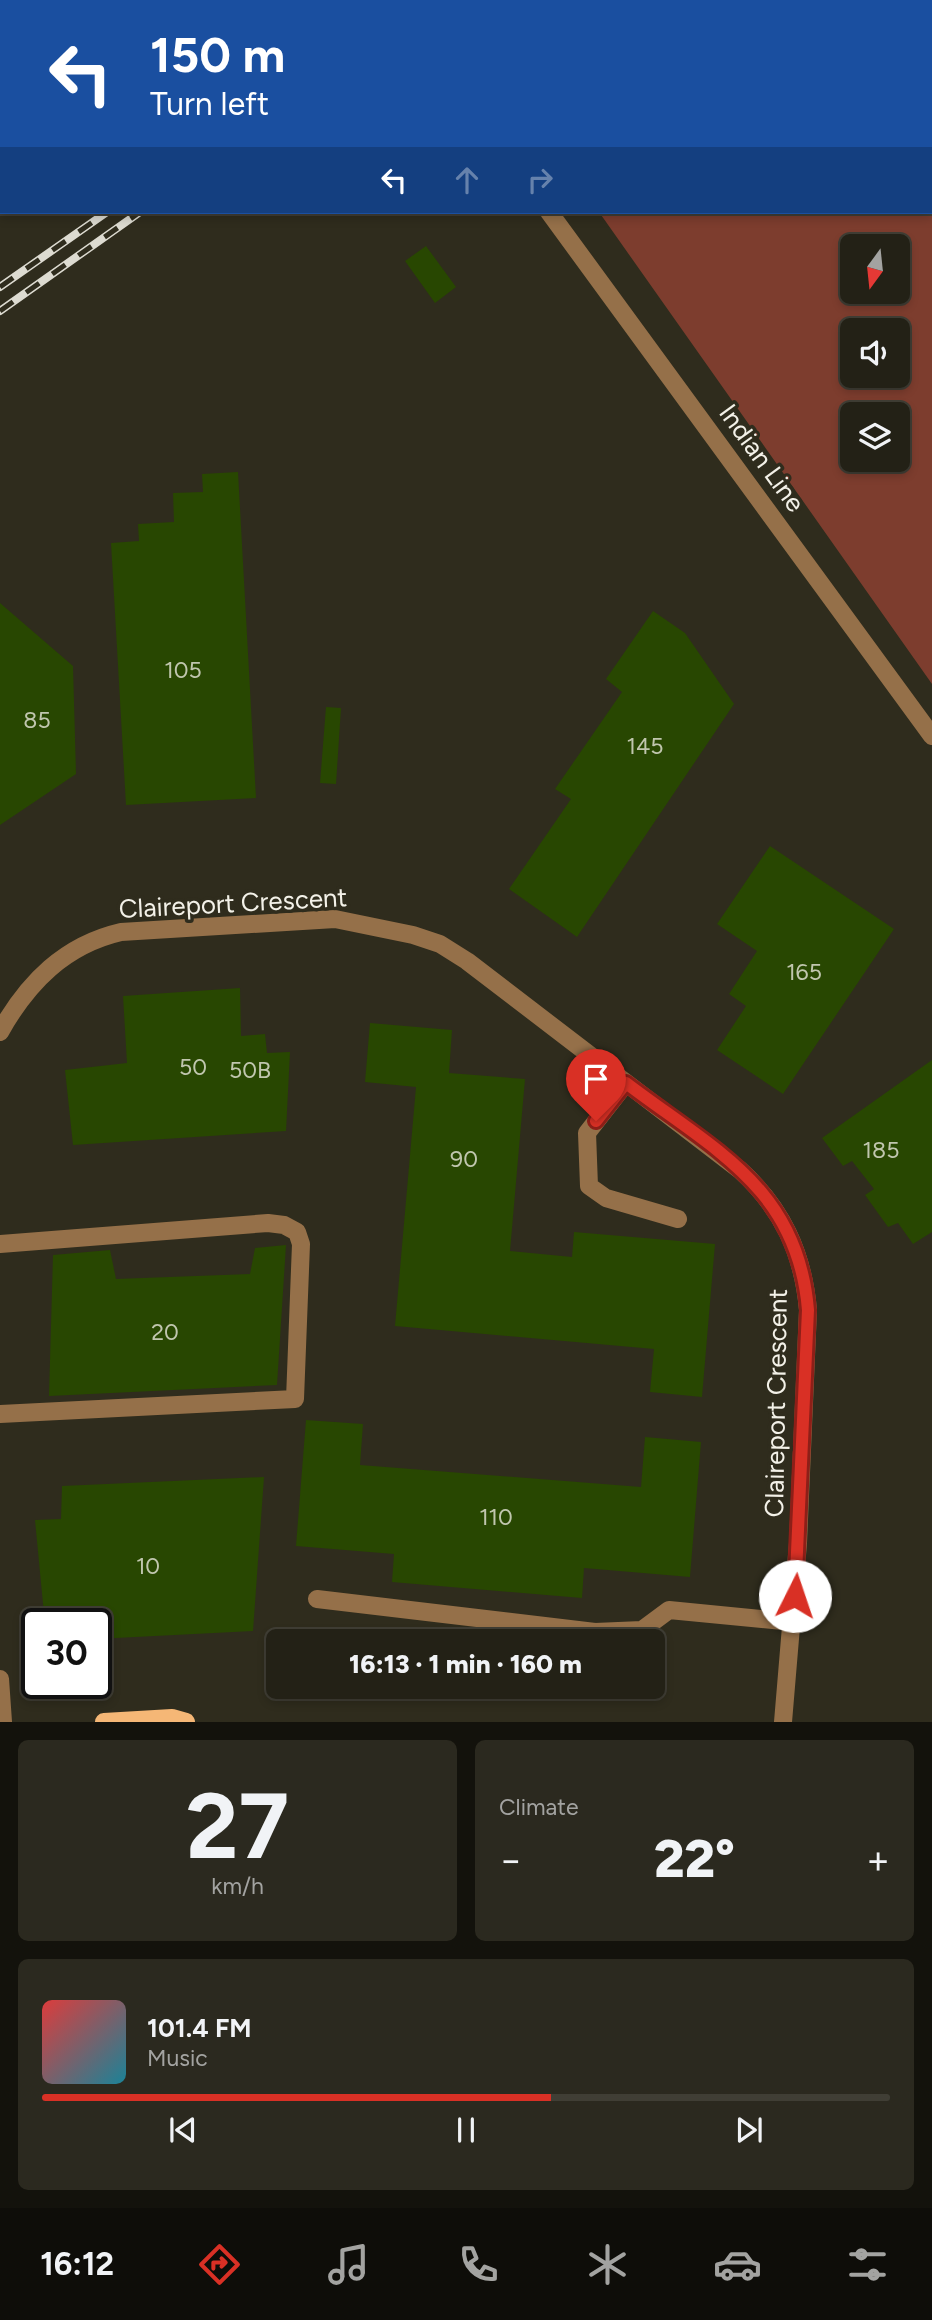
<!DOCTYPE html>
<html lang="en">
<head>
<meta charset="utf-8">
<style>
  :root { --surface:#232116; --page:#2b291f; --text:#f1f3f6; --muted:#a3a3a1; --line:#403e35; --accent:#d93025 }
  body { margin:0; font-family:Figtree,sans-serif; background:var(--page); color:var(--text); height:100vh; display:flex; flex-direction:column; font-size:26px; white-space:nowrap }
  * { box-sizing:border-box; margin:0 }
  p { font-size:23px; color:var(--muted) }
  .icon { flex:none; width:38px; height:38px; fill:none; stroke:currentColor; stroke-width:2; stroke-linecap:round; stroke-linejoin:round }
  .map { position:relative; height:1722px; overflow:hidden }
  .sheet { display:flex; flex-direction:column; gap:18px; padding:18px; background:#13120c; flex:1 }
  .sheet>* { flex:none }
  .hud { position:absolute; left:0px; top:0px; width:933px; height:214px; box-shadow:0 4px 10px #0003,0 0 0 2px var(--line); background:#1a4fa0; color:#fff; overflow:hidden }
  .needle { width:46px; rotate:195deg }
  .tools { position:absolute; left:840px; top:234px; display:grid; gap:14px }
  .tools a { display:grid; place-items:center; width:70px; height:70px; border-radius:10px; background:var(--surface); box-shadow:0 4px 10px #0003,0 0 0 2px var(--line); font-size:35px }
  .speed { position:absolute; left:21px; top:1608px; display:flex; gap:14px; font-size:35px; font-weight:700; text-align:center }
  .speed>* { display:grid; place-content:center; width:91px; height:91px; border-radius:50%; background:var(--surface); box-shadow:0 4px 10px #0003,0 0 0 2px var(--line); line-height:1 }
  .speed .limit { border:4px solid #111; border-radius:10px; background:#fff; color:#111 }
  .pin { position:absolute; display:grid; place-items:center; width:60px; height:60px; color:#fff; margin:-72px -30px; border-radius:50% 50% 50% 0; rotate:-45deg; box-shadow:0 0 7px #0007 }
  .pin .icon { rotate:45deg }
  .me { position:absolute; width:77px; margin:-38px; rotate:4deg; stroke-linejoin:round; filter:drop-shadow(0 0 5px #0008) }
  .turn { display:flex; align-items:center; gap:24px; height:147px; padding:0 35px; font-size:32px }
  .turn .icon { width:91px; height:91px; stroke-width:2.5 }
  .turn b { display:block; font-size:49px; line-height:60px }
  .lanes { display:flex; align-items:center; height:66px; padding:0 35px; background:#0003; justify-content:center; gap:35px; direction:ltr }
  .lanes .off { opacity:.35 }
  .big { font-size:52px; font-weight:800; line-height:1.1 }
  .sheet .tile { flex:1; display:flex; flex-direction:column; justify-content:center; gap:10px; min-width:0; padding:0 24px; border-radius:10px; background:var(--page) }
  .sheet .dial { align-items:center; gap:0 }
  .dial b { font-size:91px; line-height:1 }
  .song { display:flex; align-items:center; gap:21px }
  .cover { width:84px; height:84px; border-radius:10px; background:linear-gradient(135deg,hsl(0 70% 55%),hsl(190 70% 35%)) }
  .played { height:7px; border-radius:4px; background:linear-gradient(90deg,var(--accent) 60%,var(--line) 60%) }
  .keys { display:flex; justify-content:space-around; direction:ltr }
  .heat { display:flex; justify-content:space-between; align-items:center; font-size:38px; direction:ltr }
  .sheet .tiles { flex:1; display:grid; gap:18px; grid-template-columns:1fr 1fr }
  .tile:last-child { grid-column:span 2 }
  .trip { position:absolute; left:266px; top:1629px; width:399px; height:70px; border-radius:10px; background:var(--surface); box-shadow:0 4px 10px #0003,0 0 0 2px var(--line); font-weight:800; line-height:70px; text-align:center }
  .tab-bar { display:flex; height:112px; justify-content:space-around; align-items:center; background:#0e0d09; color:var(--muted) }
  .tab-bar .icon { width:49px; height:49px }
  .tab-bar .selected { color:var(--accent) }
  .tab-bar b { font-size:32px; color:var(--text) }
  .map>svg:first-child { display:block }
  .green { fill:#7d3d2e; fill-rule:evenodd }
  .building { fill:#284701 }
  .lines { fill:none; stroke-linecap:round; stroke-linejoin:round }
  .minor { stroke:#957049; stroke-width:18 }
  .major { stroke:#f5b776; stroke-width:18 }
  .rail-casing { stroke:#dddbd1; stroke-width:8 }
  .rail { stroke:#2f2c1d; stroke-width:5; stroke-dasharray:16; stroke-linecap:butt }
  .minor-bridge { stroke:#957049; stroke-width:18 }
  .route-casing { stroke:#8d1f18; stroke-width:18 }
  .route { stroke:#d93025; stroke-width:12 }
  .labels { text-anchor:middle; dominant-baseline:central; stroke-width:7; stroke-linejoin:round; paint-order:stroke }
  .number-label { font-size:23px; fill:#c0c6ae }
  .street-label { font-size:26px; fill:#f3f1e8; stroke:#2f2c1d }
</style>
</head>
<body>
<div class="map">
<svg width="932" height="1722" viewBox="0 0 932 1722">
  <rect width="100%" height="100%" fill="#2f2c1d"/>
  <path class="green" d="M0 0H301L2 2 0 211Z
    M489 0H932V684L599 212H931V2H487ZM852 247H898V292H852ZM852 331H898V376H852ZM852 415H898V460H852Z"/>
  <path class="building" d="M426 246 456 287 435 303 405 261Z
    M238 472 256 798 126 805 111 543 139 541 138 524 174 522 173 493 203 492 202 474Z
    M0 603 73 666 76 774 0 825Z
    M653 611 685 633 734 704 577 937 509 889 571 799 555 789 622 692 606 679Z
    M326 707 341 708 336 784 320 783Z
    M770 846 894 929 783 1094 717 1050 746 1006 729 994 757 951 717 924Z
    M240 988 241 1036 265 1034 267 1053 290 1052 286 1131 73 1145 65 1070 127 1063 123 996Z
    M370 1023 452 1030 449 1073 525 1079 510 1251 572 1257 574 1232 715 1244 702 1397 650 1392 654 1349 395 1326 416 1087 365 1082Z
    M932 1060V1232L913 1244 898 1223 888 1227 865 1195 874 1189 852 1161 843 1166 822 1138Z
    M286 1245 277 1385 49 1396 53 1255 110 1250 116 1279 250 1274 255 1248Z
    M306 1420 363 1424 360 1465 641 1487 645 1437 701 1442 690 1577 584 1568 582 1598 392 1582 394 1554 296 1546Z
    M264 1477 253 1631 96 1639V1624H70V1611L44 1614 35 1520 61 1519 62 1486Z"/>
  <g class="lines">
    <path class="minor" d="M549 212 932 736
      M0 1032C28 982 65 945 121 932L335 919 413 935 440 944 467 961 740 1170C782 1208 803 1253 808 1310L798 1543 783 1722
      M626 1083 587 1133 589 1186 606 1198 678 1219
      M0 1244 268 1223 284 1225 297 1232 301 1244 295 1399 0 1414
      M317 1599 595 1632 642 1630 669 1610 793 1622
      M0 1679 3 1722"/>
    <path class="major" d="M104 1722 172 1718 186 1722"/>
    <defs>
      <path id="rail" d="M395 2 398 0
        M424 2 427 0
        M0 287 107 212
        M0 311 140 212"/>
    </defs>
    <use href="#rail" class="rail-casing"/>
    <use href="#rail" class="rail"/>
    <path class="minor-bridge" d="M396 0 398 2"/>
  </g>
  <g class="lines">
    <defs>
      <path id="route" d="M596 1121 626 1083C714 1150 798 1188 808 1310L795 1596"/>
    </defs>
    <use href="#route" class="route-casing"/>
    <use href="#route" class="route"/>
  </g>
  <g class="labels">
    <g class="number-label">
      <text x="183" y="670">105</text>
      <text x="37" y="720">85</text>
      <text x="645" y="746">145</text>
      <text x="804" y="972">165</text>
      <text x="193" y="1067">50</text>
      <text x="250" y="1070">50B</text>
      <text x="881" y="1150">185</text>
      <text x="464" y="1159">90</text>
      <text x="165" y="1332">20</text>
      <text x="496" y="1517">110</text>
      <text x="148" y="1566">10</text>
    </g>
    <g class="street-label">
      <text transform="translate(762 458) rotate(54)">Indian Line</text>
      <text transform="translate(233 903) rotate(-3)">Claireport Crescent</text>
      <text transform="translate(776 1403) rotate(-89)">Claireport Crescent</text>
    </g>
  </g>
</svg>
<div class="tools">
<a><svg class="needle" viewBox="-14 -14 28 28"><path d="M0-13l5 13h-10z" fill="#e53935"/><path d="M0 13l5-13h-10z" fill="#a3a3a1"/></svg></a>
<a><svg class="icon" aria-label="sound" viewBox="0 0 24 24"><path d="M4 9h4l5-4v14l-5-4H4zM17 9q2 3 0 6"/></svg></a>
<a><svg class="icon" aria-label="layers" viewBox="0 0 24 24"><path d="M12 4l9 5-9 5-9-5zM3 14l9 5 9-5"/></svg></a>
</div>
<div class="speed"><div class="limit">30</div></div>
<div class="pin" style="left:596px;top:1121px;background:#d93025"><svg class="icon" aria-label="arrive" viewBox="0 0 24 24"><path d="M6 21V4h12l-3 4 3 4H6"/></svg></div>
<svg class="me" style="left:795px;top:1596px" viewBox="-20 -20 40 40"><circle r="19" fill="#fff"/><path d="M0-13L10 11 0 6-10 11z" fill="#d93025"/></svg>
<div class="trip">16:13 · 1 min · 160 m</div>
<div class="hud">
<div class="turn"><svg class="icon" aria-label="left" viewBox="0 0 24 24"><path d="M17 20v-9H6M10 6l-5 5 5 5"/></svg><div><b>150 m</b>Turn left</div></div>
<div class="lanes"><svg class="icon" aria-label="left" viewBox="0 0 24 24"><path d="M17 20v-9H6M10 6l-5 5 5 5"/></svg><svg class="icon off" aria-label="ahead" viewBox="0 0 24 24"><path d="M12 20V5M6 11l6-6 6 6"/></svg><svg class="icon off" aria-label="right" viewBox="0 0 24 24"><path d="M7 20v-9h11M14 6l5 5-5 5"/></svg></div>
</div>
</div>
<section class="sheet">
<div class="tiles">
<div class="tile dial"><b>27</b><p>km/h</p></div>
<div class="tile"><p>Climate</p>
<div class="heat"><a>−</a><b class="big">22°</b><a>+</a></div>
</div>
<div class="tile">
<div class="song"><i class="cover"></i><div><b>101.4 FM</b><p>Music</p></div></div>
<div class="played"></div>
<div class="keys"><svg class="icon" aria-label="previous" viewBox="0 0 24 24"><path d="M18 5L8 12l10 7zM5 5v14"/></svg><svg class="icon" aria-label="pause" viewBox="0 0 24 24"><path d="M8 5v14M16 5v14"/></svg><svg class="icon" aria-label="next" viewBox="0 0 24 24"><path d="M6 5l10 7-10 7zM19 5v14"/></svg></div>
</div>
</div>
</section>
<nav class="tab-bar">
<b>16:12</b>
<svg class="icon selected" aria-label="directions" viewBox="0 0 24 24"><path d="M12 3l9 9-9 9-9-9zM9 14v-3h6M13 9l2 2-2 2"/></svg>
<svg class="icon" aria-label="music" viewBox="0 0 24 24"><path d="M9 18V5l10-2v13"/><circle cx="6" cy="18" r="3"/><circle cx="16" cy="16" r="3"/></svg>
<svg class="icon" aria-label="phone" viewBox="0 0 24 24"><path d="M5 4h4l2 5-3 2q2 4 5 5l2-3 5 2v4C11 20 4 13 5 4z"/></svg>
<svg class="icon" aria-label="climate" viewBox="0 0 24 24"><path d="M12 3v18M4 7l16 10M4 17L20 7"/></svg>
<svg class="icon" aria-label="car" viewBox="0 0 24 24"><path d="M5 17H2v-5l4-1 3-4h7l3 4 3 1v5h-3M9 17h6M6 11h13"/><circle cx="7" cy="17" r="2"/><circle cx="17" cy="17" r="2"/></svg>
<svg class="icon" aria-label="filters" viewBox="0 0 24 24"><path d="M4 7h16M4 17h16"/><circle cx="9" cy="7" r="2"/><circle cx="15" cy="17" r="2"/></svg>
</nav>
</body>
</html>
